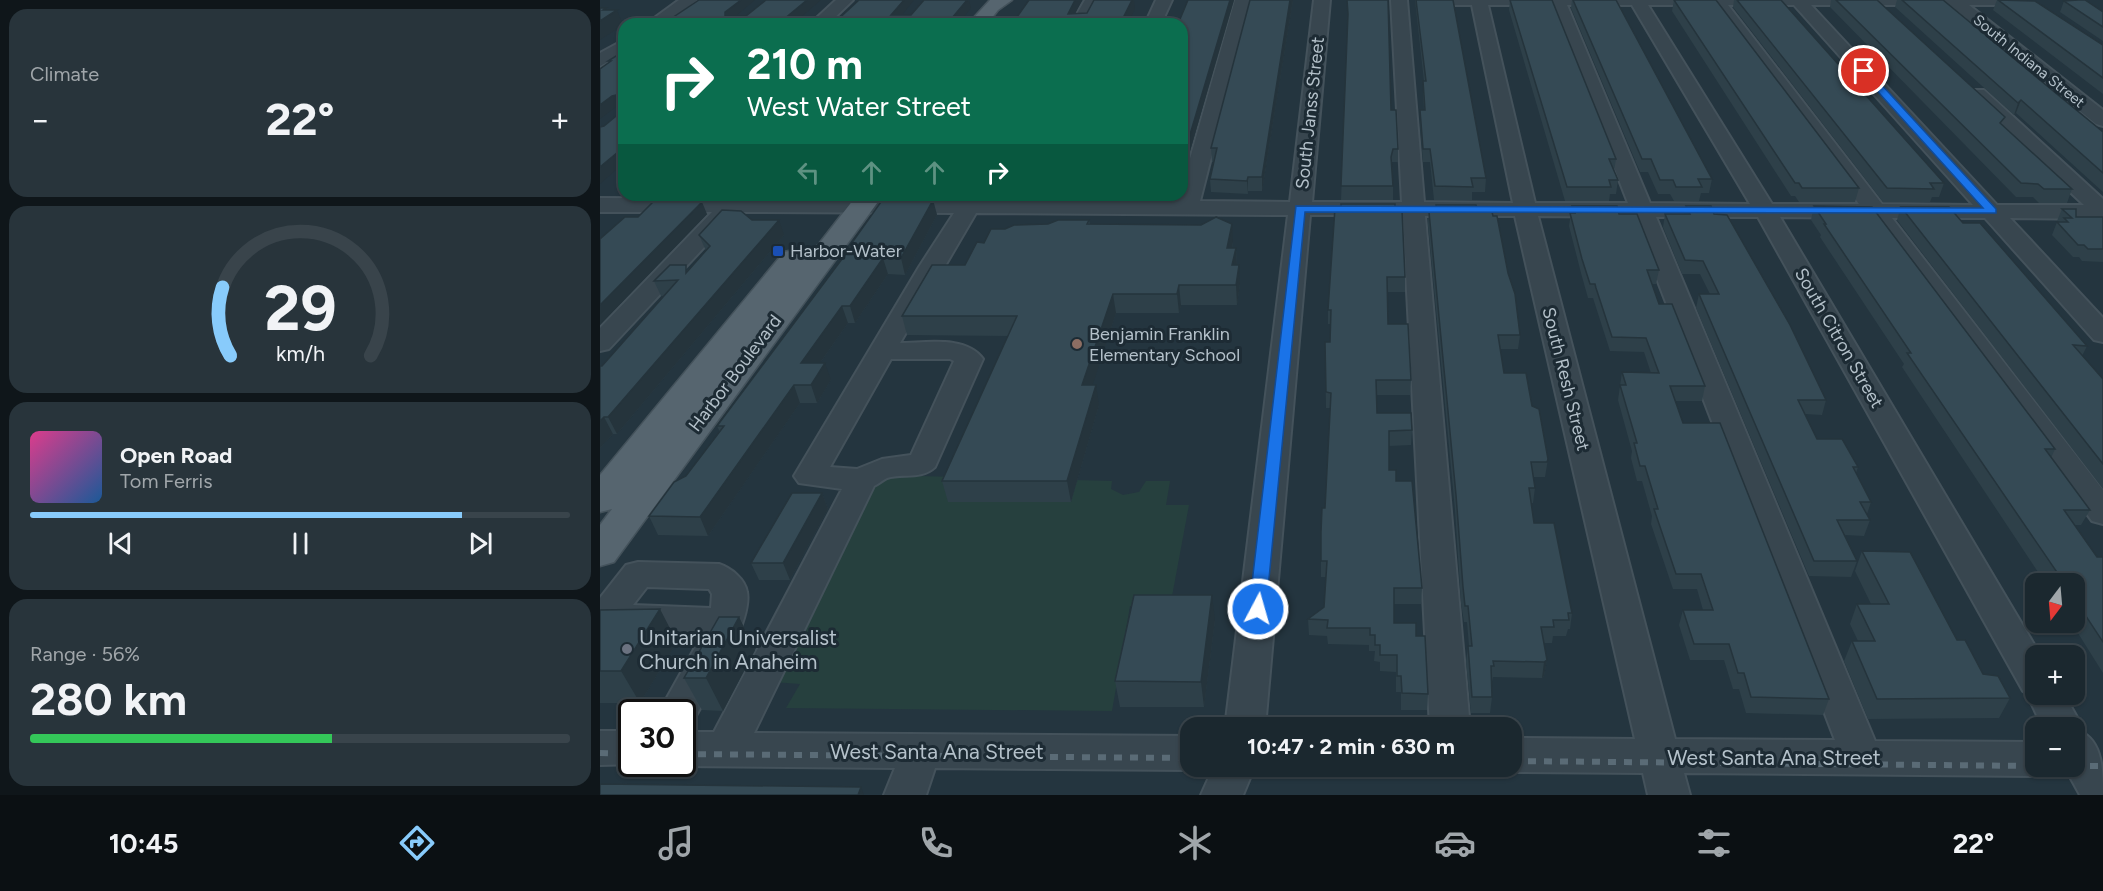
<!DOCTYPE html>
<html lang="en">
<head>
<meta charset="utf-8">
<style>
  :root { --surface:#1b282f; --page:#28343b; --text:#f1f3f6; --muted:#a0a6aa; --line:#39444b; --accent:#88cbfb }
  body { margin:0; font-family:Figtree,sans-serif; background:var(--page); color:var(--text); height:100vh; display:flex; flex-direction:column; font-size:22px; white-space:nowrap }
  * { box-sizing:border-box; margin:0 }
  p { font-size:20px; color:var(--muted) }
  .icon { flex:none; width:33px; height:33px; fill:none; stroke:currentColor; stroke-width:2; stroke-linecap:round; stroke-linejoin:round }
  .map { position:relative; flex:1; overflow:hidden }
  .drawer { display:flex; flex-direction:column; gap:9px; padding:9px; background:#0f161a; width:600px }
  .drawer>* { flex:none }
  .banner { position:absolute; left:18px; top:18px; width:570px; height:183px; border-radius:18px; box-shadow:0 2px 4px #0004,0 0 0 2px var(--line); background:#0b6e4f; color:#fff; overflow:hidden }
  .needle { width:39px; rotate:196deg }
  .tools { position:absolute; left:1425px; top:573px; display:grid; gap:12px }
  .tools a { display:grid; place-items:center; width:60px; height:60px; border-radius:12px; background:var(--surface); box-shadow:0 2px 4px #0004,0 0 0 2px var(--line); font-size:30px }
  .speed { position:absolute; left:18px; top:699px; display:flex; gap:12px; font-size:30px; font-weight:700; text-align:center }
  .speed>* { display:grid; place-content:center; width:78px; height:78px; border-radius:50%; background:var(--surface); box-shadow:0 2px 4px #0004,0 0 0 2px var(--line); line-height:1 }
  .speed .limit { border:3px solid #111; border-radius:9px; background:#fff; color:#111 }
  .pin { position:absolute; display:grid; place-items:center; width:51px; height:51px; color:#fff; margin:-26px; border:3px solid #fff; border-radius:50%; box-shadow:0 2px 6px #0007 }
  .me { position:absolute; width:66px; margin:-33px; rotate:6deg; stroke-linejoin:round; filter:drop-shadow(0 0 4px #0008) }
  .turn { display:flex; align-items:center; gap:21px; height:126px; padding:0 30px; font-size:27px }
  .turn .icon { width:78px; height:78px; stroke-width:2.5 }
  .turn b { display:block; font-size:42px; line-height:51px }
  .lanes { display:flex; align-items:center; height:57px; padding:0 30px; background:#0003; justify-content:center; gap:30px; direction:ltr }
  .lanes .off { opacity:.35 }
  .big { font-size:45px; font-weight:700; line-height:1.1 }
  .drawer .tile { flex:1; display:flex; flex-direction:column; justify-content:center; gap:9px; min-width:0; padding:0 21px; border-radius:18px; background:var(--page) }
  .drawer .dial { align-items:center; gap:0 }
  .dial svg { height:156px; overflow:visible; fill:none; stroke:var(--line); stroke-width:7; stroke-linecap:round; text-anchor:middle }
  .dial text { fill:var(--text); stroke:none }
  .song { display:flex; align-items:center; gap:18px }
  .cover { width:72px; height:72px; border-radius:9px; background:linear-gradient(135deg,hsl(330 70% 55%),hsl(210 70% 35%)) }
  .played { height:6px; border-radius:3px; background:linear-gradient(90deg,var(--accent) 80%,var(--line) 80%) }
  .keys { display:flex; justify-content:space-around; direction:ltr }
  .heat { display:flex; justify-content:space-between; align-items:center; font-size:33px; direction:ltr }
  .charge { height:9px; border-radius:4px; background:linear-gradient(90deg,#34c759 56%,var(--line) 0) }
  .trip { position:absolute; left:580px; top:717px; width:342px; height:60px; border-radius:18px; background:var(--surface); box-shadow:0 2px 4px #0004,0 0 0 2px var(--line); font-weight:700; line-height:60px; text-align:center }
  .tabs { display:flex; height:96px; justify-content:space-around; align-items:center; background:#0b1013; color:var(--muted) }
  .tabs .icon { width:42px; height:42px }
  .tabs .selected { color:var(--accent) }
  .tabs b { font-size:27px; color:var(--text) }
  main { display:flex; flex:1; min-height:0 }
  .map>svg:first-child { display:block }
  .green { fill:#26403e }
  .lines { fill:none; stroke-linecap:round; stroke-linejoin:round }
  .minor-casing { stroke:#44525b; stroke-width:4 }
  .major-casing { stroke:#44525b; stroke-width:3 }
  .minor { fill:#38464f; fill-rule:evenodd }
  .major { fill:#56656f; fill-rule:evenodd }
  .rail { stroke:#5a6b76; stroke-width:6; stroke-dasharray:8 8; stroke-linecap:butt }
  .wall { fill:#2e4049 }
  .shaded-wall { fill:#25343c }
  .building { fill:#354a55; stroke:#25343c; stroke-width:1.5 }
  .route { fill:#1a73e8; stroke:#114b97; stroke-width:1.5 }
  .transit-dot { fill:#1a4fb4; stroke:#1d2b34; stroke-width:2 }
  .education-dot { fill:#8d6e63; stroke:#1d2b34; stroke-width:2 }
  .worship-dot { fill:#6b7280; stroke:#1d2b34; stroke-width:2 }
  .labels { text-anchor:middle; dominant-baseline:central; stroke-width:6; stroke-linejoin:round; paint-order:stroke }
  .far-street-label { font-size:15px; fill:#b4c1ca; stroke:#1d2b34 }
  .street-label { font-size:18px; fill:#b4c1ca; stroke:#1d2b34 }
  .poi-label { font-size:18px; fill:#b4c1ca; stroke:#1d2b34; text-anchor:start }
  .near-poi-label { font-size:21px; fill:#b4c1ca; stroke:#1d2b34; text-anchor:start }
  .near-street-label { font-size:21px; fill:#b4c1ca; stroke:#1d2b34 }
</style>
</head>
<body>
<main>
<section class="drawer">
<div class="tile"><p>Climate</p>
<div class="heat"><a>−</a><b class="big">22°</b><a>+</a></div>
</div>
<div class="tile dial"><svg viewBox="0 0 100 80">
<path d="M14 69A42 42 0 1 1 86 69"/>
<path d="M14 69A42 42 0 0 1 10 34" stroke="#88cbfb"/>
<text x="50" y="56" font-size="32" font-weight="700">29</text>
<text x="50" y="72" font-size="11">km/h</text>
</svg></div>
<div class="tile">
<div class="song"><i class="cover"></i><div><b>Open Road</b><p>Tom Ferris</p></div></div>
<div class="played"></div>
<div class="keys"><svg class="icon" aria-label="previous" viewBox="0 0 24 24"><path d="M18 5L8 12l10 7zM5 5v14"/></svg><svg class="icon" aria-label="pause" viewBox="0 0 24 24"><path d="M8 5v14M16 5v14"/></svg><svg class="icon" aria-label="next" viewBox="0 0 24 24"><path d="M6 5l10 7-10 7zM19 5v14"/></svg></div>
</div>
<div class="tile"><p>Range · 56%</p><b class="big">280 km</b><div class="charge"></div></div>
</section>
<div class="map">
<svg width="1503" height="795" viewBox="0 0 1503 795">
  <rect width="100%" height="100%" fill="#24353f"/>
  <path class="green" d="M277 475 512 481 511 489 523 495 539 492 546 481H570L566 505H589L570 607 530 606 512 711 186 708 200 684 173 682Z"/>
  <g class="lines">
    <defs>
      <path id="minor" d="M79 0H97L65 24H46Z
        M236 0H253L228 24H210Z
        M485 0H501L487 24H471Z
        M556 0H572L561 24H545Z
        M635 0H651L600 201 690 202 714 0H730L712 202H802L791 0H807L824 202 913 203 872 5H825L817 0H1412L1404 5H1369L1503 110V126L1496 124 1350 5H1211L1397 205H1484L1370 98 1368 94 1370 90H1384L1503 199V219L1410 218 1503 318V342L1494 340 1385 218H1292L1503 490V524L1492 521 1269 218 1180 217 1441 656H1436V694H1464L1483 728 1481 732C1503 741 1503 774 1503 795H1480L1464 766H1474V728H1443L1426 692 1423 691 1158 217H1056L1275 741 1436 742V766H1453L1450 771 1436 776 1084 773 1090 795H1048L1043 773 912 772 898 767 912 766V738L1035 739 915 216H825L870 728H830L803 215H710L665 728H625L688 215 376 213 300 343C325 343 366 335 383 359L335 467C321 480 303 473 287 478 283 480 278 484 274 486L154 733 591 736V766H601L591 770 335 768 326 795H284L295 768 82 766 75 764H82V732H114L242 489 199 483 194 476 319 267 354 213 137 212 9 349 0 351V328L112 212H0V198L363 200 366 195H388L385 200 578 201 582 195V187ZM888 5H951L1028 203H935ZM967 5H1032L1150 204 1050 203ZM1048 5H1112L1259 204H1172ZM1128 5H1194L1373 205 1282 204ZM938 216 1033 217 1235 740 1075 739ZM291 359H350L354 361 311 455 282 459 257 469 230 467Z
        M24 40V53L0 66V53Z
        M38 562 119 564C131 568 145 579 147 592 153 622 107 695 92 723L82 726V712H59L102 635 0 630V598L26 565ZM47 587 109 589 112 594 111 608 33 605Z
        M0 731H32V764H36L0 765Z
        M614 766H655L643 795H601Z"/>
      <path id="major" d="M390 0H412L398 10 387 24H368Z
        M257 195H283L14 562 0 566V525L12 509 0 512V475L184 252 194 250 204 252 208 258Z"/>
    </defs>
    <use href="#minor" class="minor-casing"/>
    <use href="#major" class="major-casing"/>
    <use href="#minor" class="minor"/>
    <use href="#major" class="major"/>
    <path class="rail" d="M0 753 32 754
      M82 754 591 758
      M912 761 1436 766
      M1474 766H1503"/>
  </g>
  <path class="wall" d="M588 0H634L587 161H582V24Z
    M693 0 662 191H648V194L611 192 610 179 614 162H612L611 148Z
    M747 0H788L791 110 798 149V162H792V164L793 186V200H741L748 20Z
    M815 0H853L886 178 885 192H872V200H834L830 162H823L820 123V110H824L823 94V81H824Z
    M910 0 1016 159 1014 171 1018 180 1016 194H1010L1009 201H965L909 10Z
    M972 0H1016L1112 179 1109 193H1101L1099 201H1074L1070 194H1058L1048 172H1040L971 8Z
    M1074 0 1259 188 1255 202H1199L1195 196H1191L1072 11Z
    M1134 0H1181L1344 183 1339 197H1332L1330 202H1283L1133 7Z
    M1231 0H1277L1402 125 1472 189 1467 203H1439L1433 197H1416L1230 7Z
    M1297 0H1343L1503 132V192L1416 113 1414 115 1295 7Z
    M1397 0H1410L1503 45V94L1393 10Z
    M1464 1 1503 12V41L1460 12Z
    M76 195H128L124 197 76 196Z
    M299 195H350L348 198 299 197Z
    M333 200 337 215 305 275 288 274 255 323H248L220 363 231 380 217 403H200L108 536 58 535 49 516 86 476 120 432 117 426 250 249 249 247Z
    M795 204 805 277V292H788V324L811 380 810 395H776L777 413 812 430 811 445 789 446V470L796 481 822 588 821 604H794V623L816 636 828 694 827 710H801V692H796V672L780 671V662L774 661 775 651H769V645L728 644 727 636 709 635 708 619 724 607 726 577H721V532L725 508 730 408H726L725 342H730V324H728V310Z
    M836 205 878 212 893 216 908 273 920 335 918 349H900L904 373 932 406 948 459 945 477H933L935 488 933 503H931L934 523 972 613 970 629H968L966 636H953L952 643H944L947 660 944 676 942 678 893 677 892 682V697L890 713H871L866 662 868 646H869L867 622H864L861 603 855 510 828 225 829 212 836 211Z
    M972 206 1019 214 1059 270 1056 284H1052L1059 304 1105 386 1102 401H1075L1083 423 1229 699 1223 715 1146 713 1139 689H1133L1124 660H1090L1079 625 1083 610H1103L1097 589H1073L1051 524 1052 516 1042 481H1037L1031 458 1032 451 1018 400 1022 372 1051 373 1044 352 1010 351 993 298H988L981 273 969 226Z
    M1086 206 1114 214 1226 400 1222 415 1205 414 1217 439 1258 467 1256 473 1271 502 1267 514 1270 520 1264 536 1245 535 1257 561 1251 577 1209 576 1096 308 1099 294H1110L1100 274H1082L1063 227 1065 214H1084Z
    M1214 206 1455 449 1451 458 1490 510 1481 525H1475L1497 557H1503V673L1471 622H1474V584H1446L1302 367 1304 364 1220 237 1221 235 1211 220Z
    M1301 207 1363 223 1487 346 1482 356 1503 379V489L1297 220Z
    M1462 209 1476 217H1503V262L1482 261 1479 257H1473L1452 235 1457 222H1459L1457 221Z
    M152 220 184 235 17 434H13L0 448 2 366 64 296H61L54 281 88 270 106 251 99 235Z
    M489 220 490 224 633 242 632 248H636L637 265 640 284 637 305H581L579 313H516L492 385 499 405 471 502H348L342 481 408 336 307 335 302 316 365 265 384 243 448 224Z
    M222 493 228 509 190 580H159L151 563Z
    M1262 551 1357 640 1383 674 1410 698 1399 718 1268 719 1244 661 1252 641H1258L1250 624 1257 604H1271L1255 571Z
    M0 610 77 642 40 703H0Z
    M139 617 155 650 123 711 102 710 84 678Z
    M615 620 604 707H520L515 681Z"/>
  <path class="shaded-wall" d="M141 0H155L129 22 125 16V12Z
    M207 0H221L193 24H178Z
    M304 0H314L295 24 291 15Z
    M360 0H369L371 8 358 24H347Z
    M475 0H482L470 24 468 14Z
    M532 0H534L535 9 528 24H520Z
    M630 0H634L587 161 586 148Z
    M690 0H693L662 191V177Z
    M6 8 9 16 17 10 23 25 0 40V21L3 10Z
    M21 94 24 105 16 107 0 119V105L12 96Z
    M1421 100 1416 113 1414 115 1418 103Z
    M24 147V163L0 184V167Z
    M648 177V194L647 181Z
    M333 200 337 215 305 275 301 258Z
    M102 202 107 214 0 325V305Z
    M179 220 184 235 17 434 8 417Z
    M632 224 633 242 628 267 627 248Z
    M636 248 637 267 632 265Z
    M283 258 288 274 255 323 250 306Z
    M639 265 640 284 637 305 636 285Z
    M579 285 581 305 579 313 577 294Z
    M513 294 516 313 486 405 482 385Z
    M242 306 248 323 208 380 201 363Z
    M225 363 231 380 217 403 211 385Z
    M194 385 200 403 108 536 100 517Z
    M496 385 499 405 471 502 467 481Z
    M4 417 13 434 0 448V421Z
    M222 493 228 509 190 580 183 563Z
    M612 595 615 620 604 707 601 682Z
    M60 609 77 642 40 703 21 671Z
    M139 617 155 650 123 711 106 678Z
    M947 660 944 676 942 678 944 662Z
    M261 787 264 795H258Z"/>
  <path class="building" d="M99 0H141L125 12V16H146L166 0H207L178 24H63Z
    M259 0H304L291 15H311L324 0H367L347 24H233Z
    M429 0H475L468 14 487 13 494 0H532L520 24H412Z
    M588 0H630L586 148H582V24H578Z
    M650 0H690L662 177H648L647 181 610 179 617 148H611Z
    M747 0H788L791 110H796L798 149H793L791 157 793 186H741L748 14Z
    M816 0H853L886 178H871L873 187 835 186 830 149H823L820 110H825L823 81H826Z
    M910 0H952L1016 159H1009L1018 180H1009L1011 187H967Z
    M973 0H1016L1112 179H1098L1102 187H1076L1073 180H1060L1051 159H1042Z
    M1074 0H1116L1259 188H1202L1199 183H1195Z
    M1137 0H1181L1344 183H1330L1334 189 1287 188Z
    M1236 0H1277L1405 117 1400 123 1472 189H1444L1438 184 1421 183Z
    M1302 0H1343L1503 132V173L1421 100 1418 103Z
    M1398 0 1435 1 1503 45V78Z
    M1478 0H1485L1503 12V27L1464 1Z
    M0 8H6L3 10H17L0 21Z
    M24 51V147L0 167V127L4 126 21 112V94L12 96 0 105V69L11 61H8Z
    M283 199 333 200 301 258H283L250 306H242L201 363H225L211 385H194L100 517 49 516 74 482 86 476 124 426H117L251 247H249Z
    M53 202H102L0 305V239L25 217H38Z
    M741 204H795V211H802L805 277H787L788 324H808L811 380H776L777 413H811L812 430 789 431V470H796V481H812L822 588H794V623H816V636H825L828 694 802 693 801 676H797V655H780V645H775V635H770V628H727L728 620 708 619 724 607 727 561H721V532L722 508H725L731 393 726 392 725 342H730L731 310H728L735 208H741Z
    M836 205H876L878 212H892L893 216H897L908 273 915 294 920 335H898L904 373H926L932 406 939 409 948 459 947 462H931L935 488H929L934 523H954L972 613H968L969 620H953L954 627H941L947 660 944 662 893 661 894 666H891L892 697H872L868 646H872L868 606H865L863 587 856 495 829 212 837 211Z
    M972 206H1017L1019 214H1037L1059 270H1047L1059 304H1072L1105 386H1070L1083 423H1120L1229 699 1151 697 1144 673H1138L1129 644H1094L1083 610H1113L1101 574H1076L1054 509H1058L1045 466H1040L1034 443H1037L1020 385H1026L1022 372 1059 373 1046 338 1012 337 996 288 995 284H990L982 259 970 213H975Z
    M1086 206H1111L1114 214 1127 215 1190 325 1226 400H1198L1217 439H1242L1258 467H1253L1271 502H1260L1270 520H1237L1257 561H1214L1099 294H1119L1103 261 1085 260 1065 214H1090Z
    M1214 206 1272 207 1455 449H1445L1490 510H1464L1497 557H1503V642L1474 598V584H1465L1307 353H1311L1224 224H1226Z
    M1301 207H1349L1363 223H1380L1487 346 1473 345 1503 379V464Z
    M1462 209H1476V217H1503V249H1488L1484 245H1478L1457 222H1468L1464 218H1472Z
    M122 210 141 211 152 220H179L8 417H4L0 421V366H2L78 280 54 281 70 265H86V273L110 246 99 235Z
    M616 217 632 224 627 248H636L632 265H639L636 285H579L577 294H513L482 385H496L467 481H342L417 316H302L332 265H365L377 242 384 243 391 229H405L414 225 448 224 458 220H489L487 224 601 225Z
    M192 493H222L183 563H151Z
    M1262 551 1310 552 1357 640H1365L1383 674 1398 676 1410 698 1277 699 1252 641H1275L1257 604H1289Z
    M534 595H612L601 682 515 681Z
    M60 609 21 671H0V610Z
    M119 617H139L106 678H84Z
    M0 784 261 787 258 795H0Z"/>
  <path class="route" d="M1261 69H1267L1396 209V213L705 212 666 609 664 614H652L649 609 696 206 1383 208 1261 73Z"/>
  <rect class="transit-dot" x="172" y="245" width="12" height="12" rx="3"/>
  <circle class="education-dot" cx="477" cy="344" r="6"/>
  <circle class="worship-dot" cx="27" cy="649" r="6"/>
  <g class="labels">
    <g class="far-street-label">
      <text transform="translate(1429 61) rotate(39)">South Indiana Street</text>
    </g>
    <g class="street-label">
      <text transform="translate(710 113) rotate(-84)">South Janss Street</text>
      <text transform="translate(1239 338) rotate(60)">South Citron Street</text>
      <text transform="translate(135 373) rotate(-53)">Harbor Boulevard</text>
      <text transform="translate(966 379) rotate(76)">South Resh Street</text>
    </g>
    <g class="poi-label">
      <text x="190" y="251">Harbor-Water</text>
      <text x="489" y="334">Benjamin Franklin<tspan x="489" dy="21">Elementary School</tspan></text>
    </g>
    <g class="near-poi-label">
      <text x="39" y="637">Unitarian Universalist<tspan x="39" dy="24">Church in Anaheim</tspan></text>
    </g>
    <g class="near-street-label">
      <text x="337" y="751">West Santa Ana Street</text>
      <text x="1174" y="757">West Santa Ana Street</text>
    </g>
  </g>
</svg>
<div class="tools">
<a><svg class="needle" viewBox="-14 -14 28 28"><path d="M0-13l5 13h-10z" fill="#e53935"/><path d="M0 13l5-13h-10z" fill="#a0a6aa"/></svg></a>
<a>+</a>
<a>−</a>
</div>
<div class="speed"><div class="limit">30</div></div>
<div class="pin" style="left:1264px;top:71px;background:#d93025"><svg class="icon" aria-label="arrive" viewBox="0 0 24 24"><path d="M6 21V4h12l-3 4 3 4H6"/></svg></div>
<svg class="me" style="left:658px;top:609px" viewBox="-20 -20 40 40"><circle r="17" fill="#1a73e8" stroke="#fff" stroke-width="3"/><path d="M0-11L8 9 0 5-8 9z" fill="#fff"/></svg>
<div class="trip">10:47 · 2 min · 630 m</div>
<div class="banner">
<div class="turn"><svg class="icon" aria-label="right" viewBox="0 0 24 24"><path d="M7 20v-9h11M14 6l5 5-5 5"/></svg><div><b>210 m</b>West Water Street</div></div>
<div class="lanes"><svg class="icon off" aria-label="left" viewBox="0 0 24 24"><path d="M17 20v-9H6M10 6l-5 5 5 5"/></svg><svg class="icon off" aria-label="ahead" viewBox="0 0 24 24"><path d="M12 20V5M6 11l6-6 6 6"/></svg><svg class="icon off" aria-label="ahead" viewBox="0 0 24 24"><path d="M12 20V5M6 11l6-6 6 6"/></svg><svg class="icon" aria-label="right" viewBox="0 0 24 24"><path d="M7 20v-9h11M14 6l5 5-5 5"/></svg></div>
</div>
</div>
</main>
<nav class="tabs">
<b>10:45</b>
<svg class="icon selected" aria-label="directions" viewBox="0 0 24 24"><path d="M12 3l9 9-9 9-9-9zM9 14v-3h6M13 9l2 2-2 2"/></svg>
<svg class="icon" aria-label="music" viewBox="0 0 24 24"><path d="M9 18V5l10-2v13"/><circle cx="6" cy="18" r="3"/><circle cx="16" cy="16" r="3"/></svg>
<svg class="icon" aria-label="phone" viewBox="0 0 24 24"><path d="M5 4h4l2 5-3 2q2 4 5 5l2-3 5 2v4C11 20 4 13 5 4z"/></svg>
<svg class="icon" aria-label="climate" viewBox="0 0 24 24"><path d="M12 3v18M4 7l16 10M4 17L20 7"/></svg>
<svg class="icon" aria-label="car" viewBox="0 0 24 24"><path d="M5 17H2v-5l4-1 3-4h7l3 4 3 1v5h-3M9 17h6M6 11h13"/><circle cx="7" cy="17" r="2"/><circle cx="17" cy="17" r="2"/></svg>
<svg class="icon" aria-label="filters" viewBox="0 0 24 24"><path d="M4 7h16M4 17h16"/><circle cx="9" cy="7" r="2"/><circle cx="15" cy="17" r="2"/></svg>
<b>22°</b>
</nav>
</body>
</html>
